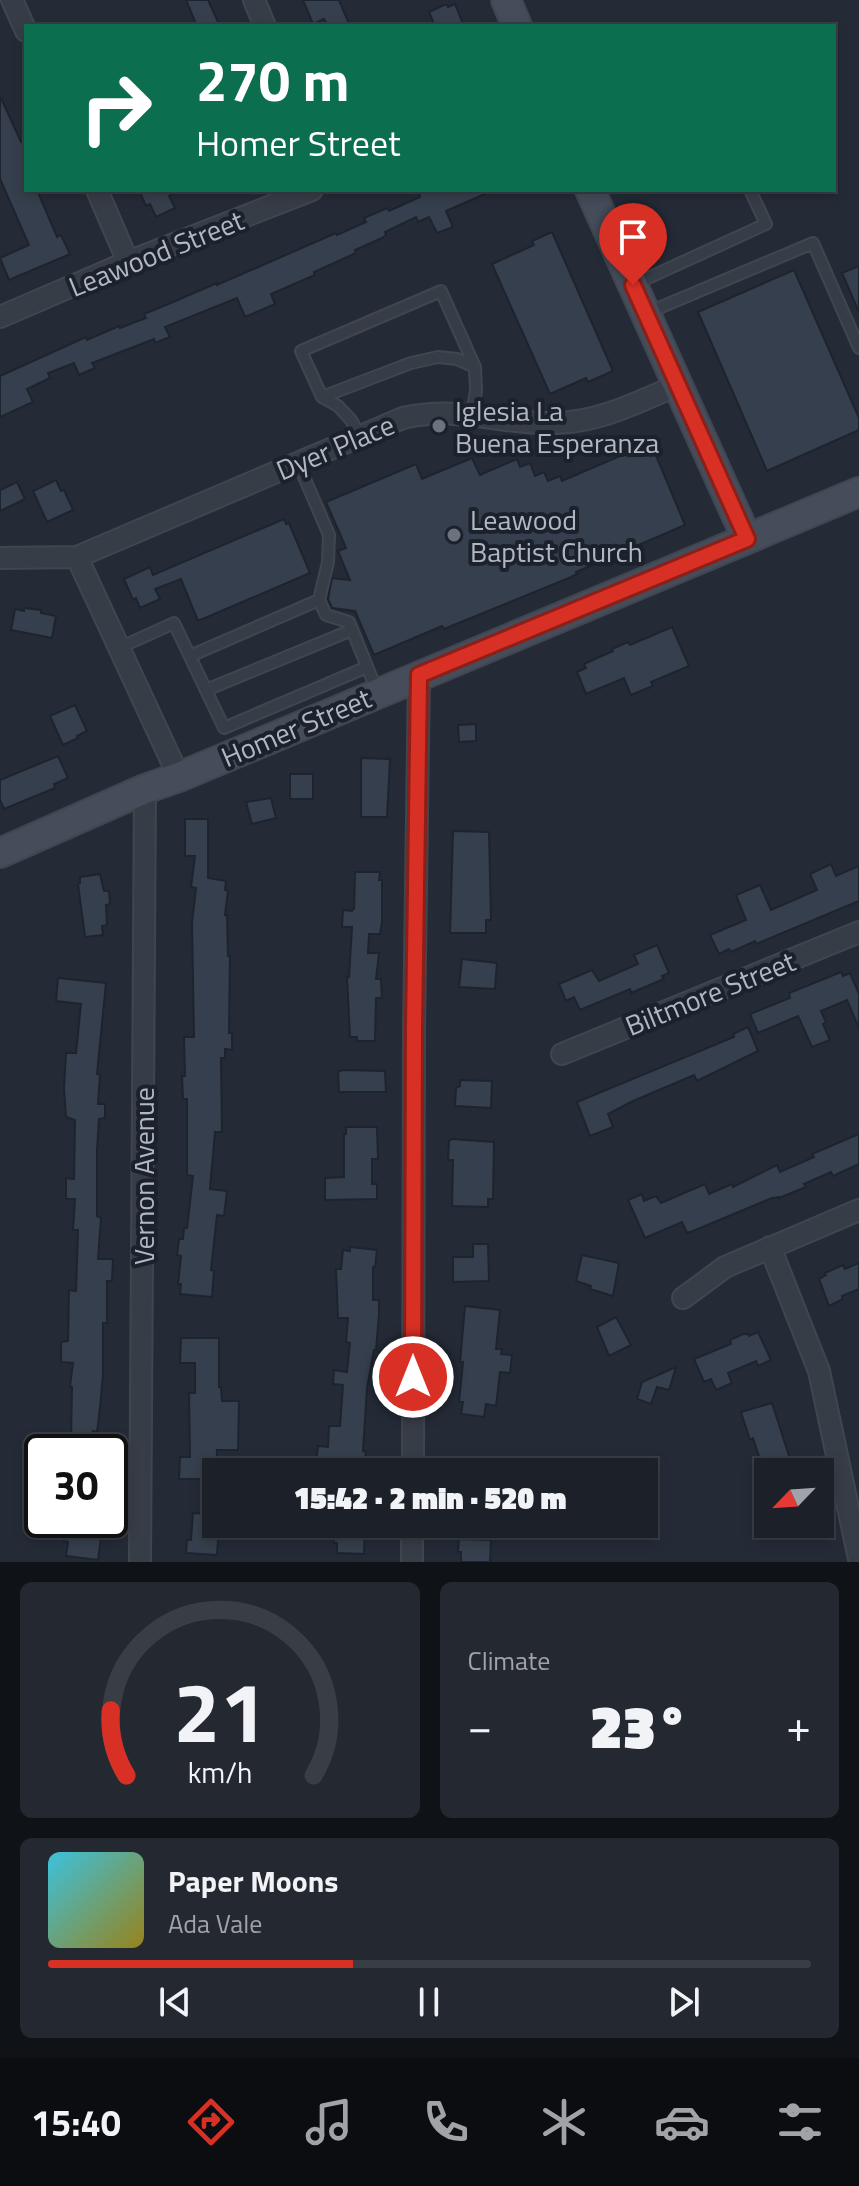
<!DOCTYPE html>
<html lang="en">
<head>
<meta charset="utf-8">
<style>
  :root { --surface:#1b2029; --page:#242831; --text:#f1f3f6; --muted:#a0a3a8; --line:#393e46; --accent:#d93025 }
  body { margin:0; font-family:"Titillium Web",sans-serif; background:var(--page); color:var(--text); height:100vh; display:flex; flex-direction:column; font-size:30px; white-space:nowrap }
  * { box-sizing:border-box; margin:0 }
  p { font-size:26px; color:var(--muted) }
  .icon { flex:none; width:44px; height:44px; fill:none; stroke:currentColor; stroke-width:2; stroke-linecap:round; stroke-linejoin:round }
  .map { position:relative; height:1562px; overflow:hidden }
  .details { display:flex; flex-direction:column; gap:20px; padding:20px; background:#0f1217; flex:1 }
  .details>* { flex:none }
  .banner { position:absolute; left:24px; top:24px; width:812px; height:168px; border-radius:0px; box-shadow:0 4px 12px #0003,0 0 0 2px var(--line); background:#0b6e4f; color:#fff; overflow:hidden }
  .needle { width:52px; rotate:245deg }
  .controls { position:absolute; left:754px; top:1458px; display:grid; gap:16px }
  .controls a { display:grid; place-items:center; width:80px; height:80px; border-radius:0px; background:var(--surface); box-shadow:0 4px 12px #0003,0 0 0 2px var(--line); font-size:40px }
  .speed { position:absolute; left:24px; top:1434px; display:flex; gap:16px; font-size:40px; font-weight:700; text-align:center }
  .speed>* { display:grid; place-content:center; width:104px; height:104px; border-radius:50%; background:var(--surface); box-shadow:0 4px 12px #0003,0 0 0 2px var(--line); line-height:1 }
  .speed .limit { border:4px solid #111; border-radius:12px; background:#fff; color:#111 }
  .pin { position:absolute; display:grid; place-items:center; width:68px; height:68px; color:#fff; margin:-82px -34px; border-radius:50% 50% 50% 0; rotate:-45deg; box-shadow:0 0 8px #0007 }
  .pin .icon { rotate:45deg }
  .me { position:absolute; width:88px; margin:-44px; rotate:0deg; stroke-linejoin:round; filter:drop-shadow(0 0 6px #0008) }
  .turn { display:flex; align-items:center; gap:28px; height:168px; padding:0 40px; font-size:36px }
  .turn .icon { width:104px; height:104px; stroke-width:2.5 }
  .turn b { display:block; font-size:56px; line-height:68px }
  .big { font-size:60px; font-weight:800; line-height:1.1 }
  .details .widget { flex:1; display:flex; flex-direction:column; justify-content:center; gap:12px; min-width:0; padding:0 28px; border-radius:12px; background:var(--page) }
  .details .dial { align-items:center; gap:0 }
  .dial svg { height:208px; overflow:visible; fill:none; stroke:var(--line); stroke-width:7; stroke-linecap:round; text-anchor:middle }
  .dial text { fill:var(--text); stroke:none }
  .song { display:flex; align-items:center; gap:24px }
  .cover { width:96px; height:96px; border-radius:12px; background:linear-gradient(135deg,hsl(190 70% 55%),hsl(50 70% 35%)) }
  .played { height:8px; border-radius:4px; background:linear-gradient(90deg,var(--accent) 40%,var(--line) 40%) }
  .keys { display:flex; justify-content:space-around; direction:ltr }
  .heat { display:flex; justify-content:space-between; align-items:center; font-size:44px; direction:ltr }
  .details .tiles { flex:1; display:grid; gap:20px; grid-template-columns:1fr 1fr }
  .widget:last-child { grid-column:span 2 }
  .trip { position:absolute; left:202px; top:1458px; width:456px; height:80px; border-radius:0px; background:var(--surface); box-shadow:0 4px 12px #0003,0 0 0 2px var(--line); font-weight:800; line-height:80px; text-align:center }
  .dock { display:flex; height:128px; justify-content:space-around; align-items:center; background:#0b0d10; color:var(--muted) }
  .dock .icon { width:56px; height:56px }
  .dock .selected { color:var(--accent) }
  .dock b { font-size:36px; color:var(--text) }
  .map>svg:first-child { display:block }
  .building { fill:#363f4d; stroke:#1e242e; stroke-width:2 }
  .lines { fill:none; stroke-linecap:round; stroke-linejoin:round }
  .lane-casing { stroke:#404650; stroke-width:14 }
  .street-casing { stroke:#404650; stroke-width:24 }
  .secondary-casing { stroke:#404650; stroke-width:32 }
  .lane { stroke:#373d47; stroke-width:10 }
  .street { stroke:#373d47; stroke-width:20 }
  .secondary { stroke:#454c5a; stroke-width:28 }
  .route-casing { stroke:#8d1f18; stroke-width:20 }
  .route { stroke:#d93025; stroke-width:14 }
  .worship-dot { fill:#6b7280; stroke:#1c222c; stroke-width:3 }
  .labels { text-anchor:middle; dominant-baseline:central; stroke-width:8; stroke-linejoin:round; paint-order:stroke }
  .street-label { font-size:28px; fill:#b2b8c3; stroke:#1c222c }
  .poi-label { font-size:28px; fill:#b2b8c3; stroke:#1c222c; text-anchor:start }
</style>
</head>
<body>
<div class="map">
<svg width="859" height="1562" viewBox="0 0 859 1562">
  <rect width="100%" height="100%" fill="#242b37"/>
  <path class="building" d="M186 0H208L220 26H197Z
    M303 0H339L350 26H328L324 19 313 24Z
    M455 4 464 26H435L429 12 444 5H447L448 7Z
    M0 96 21 142 26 140V190H37L57 237 61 235 70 254 9 280 0 258 29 245 0 179Z
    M139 190H181L169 196 175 208 156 217 150 204 146 206Z
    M427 190H494L446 211 453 227 437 233 429 217 418 222 416 217 385 232 386 235 382 238 355 250 356 253 314 272 315 275 271 294 275 304 245 317 237 298 165 327 170 337 155 343 154 339 92 363 95 368 79 375 74 363 48 373 50 378 27 389 33 402 0 417V376L86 337 87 340 119 326 120 328 146 318 144 314 173 302 217 283V285L336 233 337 235 366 222 364 218 387 208 389 211 420 197 419 193Z
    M552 232 613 371 588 382 586 378 550 394 492 264 534 245 532 241Z
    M859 266V312L842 273Z
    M794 270 859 418V430L767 471 698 312Z
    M652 446 685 525 576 572 577 574 569 578 444 629 442 626 374 655 355 611 332 608 328 599 332 578 350 580 338 551 346 548 326 502 416 464 422 479 472 458 480 475 517 459 520 467 530 463 535 476 544 472 548 481 560 476 562 481 634 450 636 453Z
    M56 480 61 491 64 490 73 510 47 522 33 491Z
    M17 482 25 499 0 511V490Z
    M284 519 286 524 289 523 310 573 198 621 181 579 155 589 160 599 140 608 136 598 133 600 124 579 150 567 153 575Z
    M24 608 41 610V613L56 616 52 638 11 630 15 609 24 611Z
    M672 627 689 666 651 682 653 686 631 695 624 678 586 694 577 672 586 668 584 664 613 651 612 649 628 642 630 645Z
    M75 705 87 731 77 736 78 738 63 745 50 716Z
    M476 724V741L459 742 458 725Z
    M58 756 68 778 54 784 55 788 4 809 0 800V780Z
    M361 758 390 759 387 817H361Z
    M290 774H313V799H290Z
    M271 798 276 818 252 824 246 802Z
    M185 819H208V878L226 881 225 890 228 891 225 915H227L228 956H230L229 1033H232V1050L225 1049V1058H221L222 1132H215L210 1189 227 1191 224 1216 217 1215 211 1270 214 1271 212 1297 180 1294 181 1284H178L181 1256 177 1255 179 1239H183L184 1228H187L193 1176 187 1175V1099H183L182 1076H185L184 1037H194L192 923 196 888 191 887 195 856H185Z
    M453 831 489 832 491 920H486V933H450Z
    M831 864 836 876 859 866V901L756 944 755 941 731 952 729 949 719 954 710 935 746 920 736 895 760 885 771 910 817 890 810 874Z
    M355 872H380L379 880H382V922L380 934H369L368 953H379L376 979H381L382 998H376L375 1041H357V1037H350L347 977H349L352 927H342L343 910 352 911V909H354Z
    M100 874 104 891H109L110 904 106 905 107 925 102 926 103 935 85 937 78 884 80 883V877Z
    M657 945 669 973 662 976 664 979 631 993 630 989 580 1010 574 997 566 1001 559 984 592 970 599 981 638 964 634 955Z
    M462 959 497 963 495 989 459 987Z
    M841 972 843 976 850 973 859 994V1028L847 1000 821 1011 826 1022 823 1024 830 1040 812 1047 798 1016 758 1033 750 1014 790 998 789 993Z
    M58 978 106 983 97 1074H100L98 1104H105V1118L99 1119 97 1150V1216L101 1218 98 1259H113L112 1281H107V1323H103V1374L100 1408 97 1432 93 1431 92 1442 71 1440 72 1387H70L73 1363 61 1362V1342L68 1341 69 1290 76 1291 78 1230H73L75 1199H66V1178L74 1179 75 1120 66 1117 64 1089 66 1053H76L81 1004 56 1001Z
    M748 1027 758 1051 697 1081 694 1075 631 1102 608 1114 613 1127 590 1136 577 1102 734 1037 733 1034Z
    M342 1070 385 1071 386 1092H339L338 1072Z
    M460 1080 492 1081 491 1108 455 1106 456 1088 460 1086Z
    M346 1127H377L378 1159H372V1184H377V1199L325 1200V1178L344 1177V1134H346Z
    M859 1134V1164L833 1176 831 1172 804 1184 806 1187 779 1198V1197L772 1198 693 1231 687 1233 682 1222 645 1238 628 1200 642 1194 644 1201 656 1196 661 1203 705 1184 709 1194 732 1184 733 1187 777 1165 780 1172 814 1157 812 1154Z
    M452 1139 494 1142 493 1199H488V1207L452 1206 453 1160H448L449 1141Z
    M473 1244H488L489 1281 453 1282V1257H473Z
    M350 1247 377 1250 375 1267H373V1300H379V1314L376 1350H374L367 1388 363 1451 366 1452 363 1472H326L315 1469 318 1446 328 1447 329 1426H340L343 1385 333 1384 334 1370 347 1372 350 1343 346 1342 348 1318H338L336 1269H341L343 1250 350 1251Z
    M582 1255 619 1263 613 1296 590 1289 591 1286 576 1281Z
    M859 1263V1289L842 1296 843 1299 829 1306 819 1279 826 1275 825 1273 843 1265 845 1269Z
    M465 1306 500 1310 496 1349H502L501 1354 512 1355 510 1373 500 1372 496 1406 486 1404 484 1417 461 1414 463 1402H459L463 1362H460Z
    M616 1317 631 1345 609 1356 597 1327Z
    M758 1332 771 1360 758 1366 756 1361 728 1373 732 1383 716 1390 711 1379 704 1382 694 1359 731 1344 730 1340 743 1334H748L749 1336Z
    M181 1338H219V1387H221L222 1401H239L238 1450H217L216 1479H179L180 1457H190L189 1393H195V1363H180Z
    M676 1367 669 1390 657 1387 651 1404 637 1399 642 1382Z
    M772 1403 790 1459H788L791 1469 782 1472H768V1474L765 1475 753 1438 750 1440 741 1412Z
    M193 1513 215 1514 216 1524H219L217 1555 186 1553 187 1540H191Z
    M66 1520H98L97 1530 102 1531 98 1560 66 1556 68 1542 63 1541Z
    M335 1525 365 1527 364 1554 337 1553V1543H334Z
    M459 1539 491 1540 490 1562H461V1552H458Z"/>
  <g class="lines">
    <defs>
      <path id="lane" d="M635 284 766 224 750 190
        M647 313 813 243 859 348
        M322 397 411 363 438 357 457 359 475 367
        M360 436 351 420 338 406 322 397 301 351 441 291 475 367 476 391 472 414
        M298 463 329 535 328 562 319 600 326 615 349 622 377 691
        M119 648 174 623 224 728 367 667
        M190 656 319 600
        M206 690 352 630"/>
      <path id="street" d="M12 0 26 31
        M254 0 265 26
        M97 190 128 262
        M0 317 128 262 312 190
        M77 557 179 777
        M0 558 77 557 403 418C460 405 501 425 556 423 600 422 638 402 678 385
        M562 1054 859 932
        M770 1247 819 1371 859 1559
        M683 1298 725 1267 859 1210
        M413 1472 414 1030 419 675
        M140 1562 145 789
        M412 1562V1524"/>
      <path id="secondary" d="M506 0 517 26
        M590 190 747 539
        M0 853 145 789 179 777 859 492"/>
    </defs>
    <use href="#lane" class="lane-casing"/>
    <use href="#street" class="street-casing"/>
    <use href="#secondary" class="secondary-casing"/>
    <use href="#lane" class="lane"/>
    <use href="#street" class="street"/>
    <use href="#secondary" class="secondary"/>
  </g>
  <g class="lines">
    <defs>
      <path id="route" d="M413 1377 414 1030 419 675 747 539 633 285"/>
    </defs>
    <use href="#route" class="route-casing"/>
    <use href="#route" class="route"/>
  </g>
  <g class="worship-dot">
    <circle cx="439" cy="426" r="8"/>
    <circle cx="454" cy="535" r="8"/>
  </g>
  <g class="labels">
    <g class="street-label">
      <text transform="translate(156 253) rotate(-22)">Leawood Street</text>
      <text transform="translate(335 447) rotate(-23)">Dyer Place</text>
      <text transform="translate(296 727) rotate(-23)">Homer Street</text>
      <text transform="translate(710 993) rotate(-22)">Biltmore Street</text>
      <text transform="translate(143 1176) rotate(-90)">Vernon Avenue</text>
    </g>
    <g class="poi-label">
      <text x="455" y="410">Iglesia La<tspan x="455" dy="32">Buena Esperanza</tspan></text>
      <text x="470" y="519">Leawood<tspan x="470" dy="32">Baptist Church</tspan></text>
    </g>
  </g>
</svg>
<div class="controls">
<a><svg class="needle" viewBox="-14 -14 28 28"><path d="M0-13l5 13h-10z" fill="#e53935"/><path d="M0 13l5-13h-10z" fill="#a0a3a8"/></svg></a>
</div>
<div class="speed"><div class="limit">30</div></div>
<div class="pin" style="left:633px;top:285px;background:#d93025"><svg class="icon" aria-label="arrive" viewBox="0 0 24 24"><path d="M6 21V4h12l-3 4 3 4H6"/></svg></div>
<svg class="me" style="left:413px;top:1377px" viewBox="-20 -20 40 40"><circle r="17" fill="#d93025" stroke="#fff" stroke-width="3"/><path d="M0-11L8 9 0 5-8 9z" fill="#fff"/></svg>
<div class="trip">15:42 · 2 min · 520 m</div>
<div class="banner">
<div class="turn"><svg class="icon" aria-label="right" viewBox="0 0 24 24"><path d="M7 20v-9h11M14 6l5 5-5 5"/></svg><div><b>270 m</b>Homer Street</div></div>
</div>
</div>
<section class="details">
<div class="tiles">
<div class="widget dial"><svg viewBox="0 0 100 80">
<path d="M14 69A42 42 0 1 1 86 69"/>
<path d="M14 69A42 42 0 0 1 8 44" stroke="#d93025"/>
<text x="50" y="56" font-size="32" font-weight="700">21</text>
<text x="50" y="72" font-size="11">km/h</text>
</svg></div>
<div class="widget"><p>Climate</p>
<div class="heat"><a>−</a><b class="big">23°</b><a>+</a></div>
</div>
<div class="widget">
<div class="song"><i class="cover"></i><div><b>Paper Moons</b><p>Ada Vale</p></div></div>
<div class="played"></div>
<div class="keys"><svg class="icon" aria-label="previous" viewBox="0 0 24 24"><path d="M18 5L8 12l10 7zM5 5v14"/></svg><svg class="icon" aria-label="pause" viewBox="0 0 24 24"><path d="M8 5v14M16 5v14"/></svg><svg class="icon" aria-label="next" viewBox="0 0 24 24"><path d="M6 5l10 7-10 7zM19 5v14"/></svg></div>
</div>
</div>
</section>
<nav class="dock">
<b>15:40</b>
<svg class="icon selected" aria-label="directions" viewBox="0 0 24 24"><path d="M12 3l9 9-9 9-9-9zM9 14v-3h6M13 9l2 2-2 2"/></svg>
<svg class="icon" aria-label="music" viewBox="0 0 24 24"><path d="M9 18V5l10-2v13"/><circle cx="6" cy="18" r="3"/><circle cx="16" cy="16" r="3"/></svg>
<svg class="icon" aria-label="phone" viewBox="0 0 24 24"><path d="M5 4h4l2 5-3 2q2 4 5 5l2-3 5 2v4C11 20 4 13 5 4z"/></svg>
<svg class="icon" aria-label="climate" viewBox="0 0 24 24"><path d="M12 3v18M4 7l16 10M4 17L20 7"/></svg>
<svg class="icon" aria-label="car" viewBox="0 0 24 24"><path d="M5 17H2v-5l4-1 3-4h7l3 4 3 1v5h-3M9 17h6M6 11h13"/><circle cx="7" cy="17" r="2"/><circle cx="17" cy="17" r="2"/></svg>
<svg class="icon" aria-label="filters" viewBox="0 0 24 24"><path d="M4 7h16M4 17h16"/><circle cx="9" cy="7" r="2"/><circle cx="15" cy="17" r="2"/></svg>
</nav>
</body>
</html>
